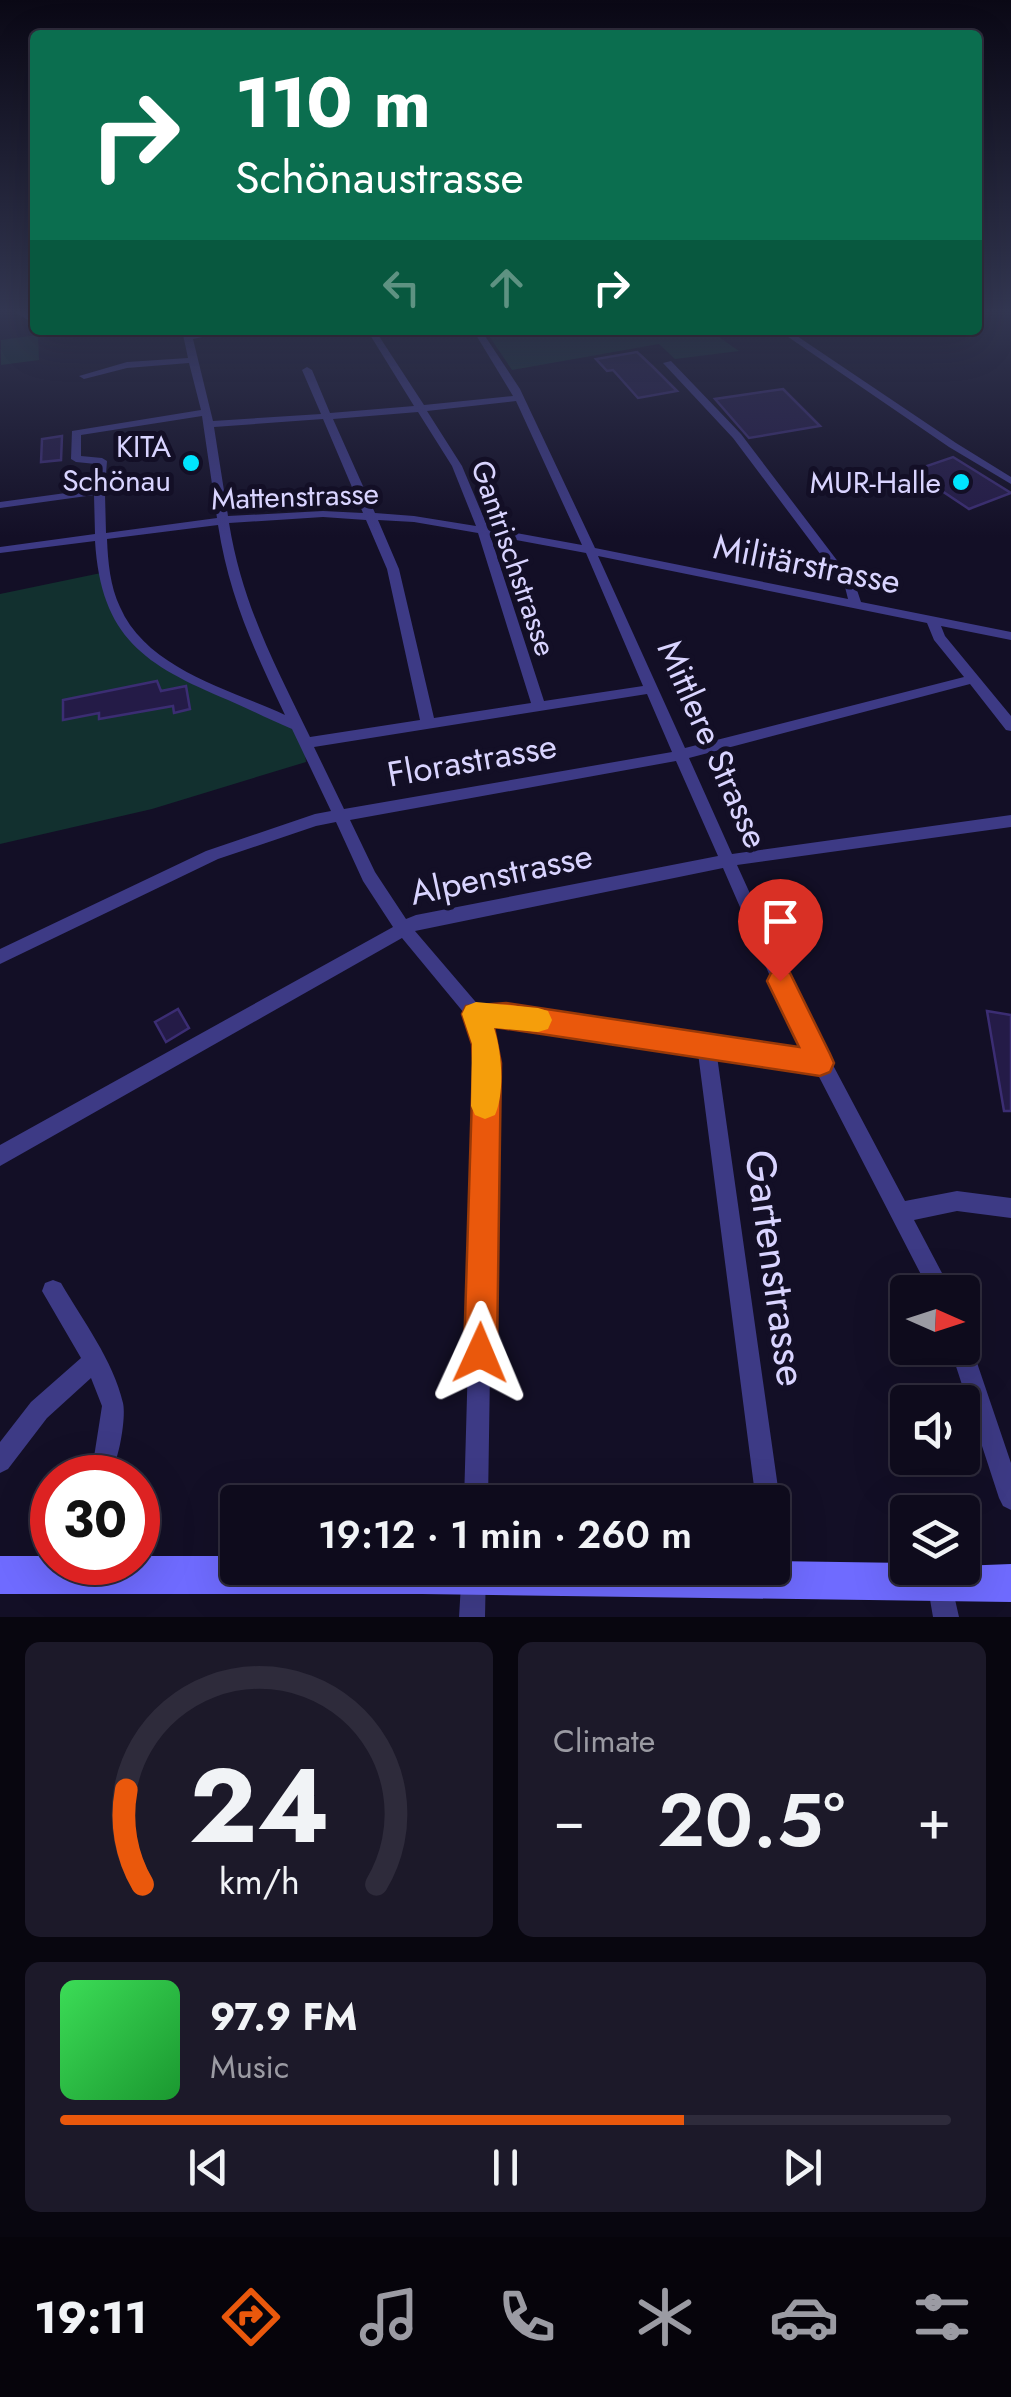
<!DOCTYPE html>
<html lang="en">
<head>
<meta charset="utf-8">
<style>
  :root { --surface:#0e0b1c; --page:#1c1929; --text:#f1f3f6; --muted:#9b9ba3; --line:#2e2b3b; --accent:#ea580c }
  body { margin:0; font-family:Jost,sans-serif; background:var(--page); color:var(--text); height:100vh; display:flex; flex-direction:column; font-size:38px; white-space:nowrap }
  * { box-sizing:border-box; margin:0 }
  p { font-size:32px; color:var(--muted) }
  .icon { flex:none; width:55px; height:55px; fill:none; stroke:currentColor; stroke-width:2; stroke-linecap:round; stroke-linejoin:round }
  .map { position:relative; height:1617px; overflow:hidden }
  .details { display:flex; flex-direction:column; gap:25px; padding:25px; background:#08060f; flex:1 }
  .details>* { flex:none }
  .banner { position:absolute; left:30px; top:30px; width:952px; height:305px; border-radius:10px; box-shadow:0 10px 40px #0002,0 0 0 2px var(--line); background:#0b6e4f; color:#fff; overflow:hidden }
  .needle { width:65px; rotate:93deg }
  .buttons { position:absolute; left:890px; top:1275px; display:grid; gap:20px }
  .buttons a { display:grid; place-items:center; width:90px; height:90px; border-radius:10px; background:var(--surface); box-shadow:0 10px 40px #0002,0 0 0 2px var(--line); font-size:50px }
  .speed { position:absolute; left:30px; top:1455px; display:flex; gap:20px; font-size:50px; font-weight:700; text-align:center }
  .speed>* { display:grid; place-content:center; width:130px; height:130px; border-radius:50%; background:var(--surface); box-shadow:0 10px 40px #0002,0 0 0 2px var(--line); line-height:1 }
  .speed .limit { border:15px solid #d22; background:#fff; color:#111 }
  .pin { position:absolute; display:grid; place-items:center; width:85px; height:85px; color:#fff; margin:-102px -42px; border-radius:50% 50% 50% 0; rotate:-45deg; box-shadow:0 0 10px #0007 }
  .pin .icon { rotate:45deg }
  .me { position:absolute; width:110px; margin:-55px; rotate:1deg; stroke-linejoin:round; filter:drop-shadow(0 0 8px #0008) }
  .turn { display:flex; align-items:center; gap:35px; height:210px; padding:0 40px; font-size:45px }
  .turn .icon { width:130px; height:130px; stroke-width:2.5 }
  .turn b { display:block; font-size:70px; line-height:85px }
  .lanes { display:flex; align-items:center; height:95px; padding:0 40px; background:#0003; justify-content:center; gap:50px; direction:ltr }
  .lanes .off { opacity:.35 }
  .big { font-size:75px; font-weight:600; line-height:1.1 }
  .details .widget { flex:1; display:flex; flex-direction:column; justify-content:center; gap:15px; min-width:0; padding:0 35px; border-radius:15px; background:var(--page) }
  .details .dial { align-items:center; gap:0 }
  .dial svg { height:260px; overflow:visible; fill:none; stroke:var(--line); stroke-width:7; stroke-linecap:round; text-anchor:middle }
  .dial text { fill:var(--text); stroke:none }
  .song { display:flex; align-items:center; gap:30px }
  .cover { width:120px; height:120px; border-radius:15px; background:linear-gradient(135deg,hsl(130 70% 55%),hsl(130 70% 35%)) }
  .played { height:10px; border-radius:5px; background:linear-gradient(90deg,var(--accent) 70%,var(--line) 70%) }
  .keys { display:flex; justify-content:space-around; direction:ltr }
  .heat { display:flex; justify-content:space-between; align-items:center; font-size:55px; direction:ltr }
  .details .tiles { flex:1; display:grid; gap:25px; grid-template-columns:1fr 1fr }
  .widget:last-child { grid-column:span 2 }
  .trip { position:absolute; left:220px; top:1485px; width:570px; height:100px; border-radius:10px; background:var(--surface); box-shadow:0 10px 40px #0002,0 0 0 2px var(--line); font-weight:600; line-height:100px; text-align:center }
  .tabs { display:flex; height:160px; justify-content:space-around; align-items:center; background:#06040b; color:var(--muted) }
  .tabs .icon { width:70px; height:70px }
  .tabs .current { color:var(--accent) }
  .tabs b { font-size:45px; color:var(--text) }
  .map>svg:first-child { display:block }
  .green { fill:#12302f }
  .building { fill:#241b47; stroke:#3b2d73; stroke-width:2.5 }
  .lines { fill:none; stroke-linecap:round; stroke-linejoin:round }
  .street { fill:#3d3a85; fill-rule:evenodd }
  .secondary { fill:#6f6bff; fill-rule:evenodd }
  .route { fill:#ea580c; stroke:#983908; stroke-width:2.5 }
  .slow { fill:#f59e0b }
  .poi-dot { fill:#00e5ff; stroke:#130f26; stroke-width:4 }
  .labels { text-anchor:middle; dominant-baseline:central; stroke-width:10; stroke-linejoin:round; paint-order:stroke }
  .far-poi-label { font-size:30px; fill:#d9d4ff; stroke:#130f26; text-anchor:end }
  .far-street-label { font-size:30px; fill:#d9d4ff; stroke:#130f26 }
  .street-label { font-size:35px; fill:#d9d4ff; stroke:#130f26 }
  .near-street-label { font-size:42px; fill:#d9d4ff; stroke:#130f26 }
</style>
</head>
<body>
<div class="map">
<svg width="1011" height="1617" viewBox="0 0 1011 1617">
  <rect width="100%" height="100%" fill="#130f26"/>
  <path class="green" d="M485 330H709L739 351 675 359 659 344 512 370Z
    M38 335 39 360 1 365V340Z
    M101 573 107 597 151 656 293 724 304 743 306 762 152 809 0 844V594Z"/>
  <path class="building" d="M637 352 652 366 677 391 638 398 613 370 607 371 596 359Z
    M783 389 820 426 749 438 715 399Z
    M62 436 61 460 41 462 42 439Z
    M953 457 1011 493 969 509 912 471Z
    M157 681 161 691 186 686 190 709 174 713 173 706 99 719V713L63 720V700Z
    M178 1009 189 1028 166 1042 155 1022Z
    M987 1011 1011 1015V1111H1004Z"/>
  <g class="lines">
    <path class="street" d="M11 310H22L35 317V324Z
      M182 330H190L191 334 235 330 193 339 213 421 321 414 302 370 307 367 312 370 330 413 414 406 367 330H375L424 405 513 396 473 330H481L520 389 595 548 848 599 845 587 733 438 663 363 671 361 741 434 855 584 861 602 1011 632V640L941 626 945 636 1011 716V731L1006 730 970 684 689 758 732 854 1011 815V827L737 865 799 1001 905 1201 957 1191 1011 1198V1218L957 1211 914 1220 952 1292H930L816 1071 717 1056 780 1502 776 1510 772 1512V1502H756L698 1053 506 1023H488L495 1044 488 1502H464L477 1044 469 1019 402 938 0 1166V1145L393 927 363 881 336 822 316 826 218 859 0 964V949L206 851 315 814 331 811 292 729C270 720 249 709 228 700 145 665 101 638 95 541L0 553V547L95 534 94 495 0 508V502L95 489 96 464 76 462 71 459 72 431 201 410 189 363 127 368 84 379 79 376 127 362 188 358ZM516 401 582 545 488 528 462 466 427 411ZM418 412 452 466 476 526 414 516 375 513 333 419ZM202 416 217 518 106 533 105 494 166 485 171 482 166 479 105 487 107 461 102 458 81 456V435ZM323 419 363 513 323 511 228 516 214 427ZM323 517 366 520 387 569 420 720 310 737C275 665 242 604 229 523ZM378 520 414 522 478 533 531 703 434 718 399 569ZM218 525C229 596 254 650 285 715 229 689 147 669 120 607 110 586 108 562 107 539ZM490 535 586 553 643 686 544 701ZM598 556 927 623 934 640 964 677 685 748ZM647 694 672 752 344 809 314 747ZM676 761 718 856 416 915 406 919 375 872 350 820ZM723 868 783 1006 807 1052 713 1038 706 1035 701 1036 506 1007H480L415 931Z
      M778 330H788L956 443 1011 477V484L949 447Z
      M53 1280 61 1283C83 1321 113 1360 123 1403 126 1416 120 1452 114 1465L106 1469 98 1465 94 1457 102 1406 91 1378 47 1418 8 1469 0 1473V1442L31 1402 81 1358 42 1291 45 1283Z
      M962 1338 969 1340 972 1348 1011 1463V1510L1003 1506 999 1498 950 1348H962Z
      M772 1527 781 1530C787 1546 794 1572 788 1588L779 1592 770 1588 765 1568H772Z
      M462 1568H486L485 1617H459Z
      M940 1569 949 1573 959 1617H933L927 1582 931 1573Z"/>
    <path class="secondary" d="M0 1556H52V1562H138V1556H238V1568H772V1561L908 1563V1568L1011 1564V1602L422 1594H0Z"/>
  </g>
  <linearGradient id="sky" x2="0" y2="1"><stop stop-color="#0a0815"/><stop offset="0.58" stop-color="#333752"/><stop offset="1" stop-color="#333752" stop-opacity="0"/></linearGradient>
  <rect width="1011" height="537" fill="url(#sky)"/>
  <path class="route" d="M780 969 790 973 830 1054 834 1063 830 1072 820 1076 494 1027 501 1063 497 1353 492 1365 480 1370 468 1365 464 1353 473 1063 472 1044 462 1014 466 1006 506 1003 799 1047 767 981 771 973Z"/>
  <path class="slow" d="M476 1002 538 1008 548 1011 552 1020 548 1029 538 1032 494 1028C502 1052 505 1092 495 1115L485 1119 475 1115 471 1106 472 1044 462 1014 466 1006Z"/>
  <g class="poi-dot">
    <circle cx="191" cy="463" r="10"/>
    <circle cx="961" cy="482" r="10"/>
  </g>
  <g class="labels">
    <g class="far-poi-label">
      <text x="171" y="446">KITA<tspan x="171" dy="34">Schönau</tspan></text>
      <text x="941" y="482">MUR-Halle</text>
    </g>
    <g class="far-street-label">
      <text transform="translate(295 496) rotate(-2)">Mattenstrasse</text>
      <text transform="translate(514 558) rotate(71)">Gantrischstrasse</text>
    </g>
    <g class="street-label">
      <text transform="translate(807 564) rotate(11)">Militärstrasse</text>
      <text transform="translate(713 744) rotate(66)">Mittlere Strasse</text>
      <text transform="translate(472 760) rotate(-10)">Florastrasse</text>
      <text transform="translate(501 874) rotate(-12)">Alpenstrasse</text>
    </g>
    <g class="near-street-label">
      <text transform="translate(776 1268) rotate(82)">Gartenstrasse</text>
    </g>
  </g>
</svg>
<div class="buttons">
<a><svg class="needle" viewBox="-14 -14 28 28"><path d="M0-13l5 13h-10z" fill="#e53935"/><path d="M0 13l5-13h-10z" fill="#9b9ba3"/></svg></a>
<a><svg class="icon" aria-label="sound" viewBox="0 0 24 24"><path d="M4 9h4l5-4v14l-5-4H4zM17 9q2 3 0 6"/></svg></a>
<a><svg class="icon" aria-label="layers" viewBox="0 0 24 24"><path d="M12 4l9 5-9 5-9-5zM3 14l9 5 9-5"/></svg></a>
</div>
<div class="speed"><div class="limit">30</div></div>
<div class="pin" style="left:780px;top:981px;background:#d93025"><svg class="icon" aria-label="arrive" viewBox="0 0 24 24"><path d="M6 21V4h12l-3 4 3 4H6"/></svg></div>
<svg class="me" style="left:480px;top:1353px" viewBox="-20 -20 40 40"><path d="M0-17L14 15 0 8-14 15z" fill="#ea580c" stroke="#fff" stroke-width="4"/></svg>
<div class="trip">19:12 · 1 min · 260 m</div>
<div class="banner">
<div class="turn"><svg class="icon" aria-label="right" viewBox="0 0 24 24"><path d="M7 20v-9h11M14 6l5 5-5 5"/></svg><div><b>110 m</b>Schönaustrasse</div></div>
<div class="lanes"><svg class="icon off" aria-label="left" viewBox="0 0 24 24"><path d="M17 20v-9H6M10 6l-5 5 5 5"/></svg><svg class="icon off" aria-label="ahead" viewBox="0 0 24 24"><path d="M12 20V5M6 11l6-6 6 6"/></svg><svg class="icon" aria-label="right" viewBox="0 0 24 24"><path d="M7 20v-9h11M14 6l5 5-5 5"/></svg></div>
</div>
</div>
<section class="details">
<div class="tiles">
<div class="widget dial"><svg viewBox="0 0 100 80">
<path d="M14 69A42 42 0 1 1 86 69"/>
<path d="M14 69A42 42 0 0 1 9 40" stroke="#ea580c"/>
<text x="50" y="56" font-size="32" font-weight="700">24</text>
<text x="50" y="72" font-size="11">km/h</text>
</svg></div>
<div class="widget"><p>Climate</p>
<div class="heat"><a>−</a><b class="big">20.5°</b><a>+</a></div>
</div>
<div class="widget">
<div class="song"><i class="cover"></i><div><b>97.9 FM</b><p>Music</p></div></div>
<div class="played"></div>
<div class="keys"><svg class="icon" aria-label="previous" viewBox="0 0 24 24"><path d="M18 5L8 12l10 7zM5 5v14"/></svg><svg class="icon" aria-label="pause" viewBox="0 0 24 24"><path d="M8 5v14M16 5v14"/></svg><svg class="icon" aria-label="next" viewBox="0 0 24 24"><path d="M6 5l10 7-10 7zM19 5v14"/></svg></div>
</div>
</div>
</section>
<nav class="tabs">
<b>19:11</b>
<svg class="icon current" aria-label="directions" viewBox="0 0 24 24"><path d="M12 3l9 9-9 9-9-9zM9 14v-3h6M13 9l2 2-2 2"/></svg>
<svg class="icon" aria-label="music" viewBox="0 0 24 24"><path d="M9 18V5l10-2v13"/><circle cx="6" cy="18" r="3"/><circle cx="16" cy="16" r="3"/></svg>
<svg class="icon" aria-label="phone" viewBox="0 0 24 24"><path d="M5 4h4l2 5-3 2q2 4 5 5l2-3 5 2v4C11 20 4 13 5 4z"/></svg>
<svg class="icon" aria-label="climate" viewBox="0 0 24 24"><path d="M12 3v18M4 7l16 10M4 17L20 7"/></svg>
<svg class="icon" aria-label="car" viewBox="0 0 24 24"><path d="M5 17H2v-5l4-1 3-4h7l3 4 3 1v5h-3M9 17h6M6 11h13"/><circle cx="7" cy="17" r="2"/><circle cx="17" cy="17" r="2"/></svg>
<svg class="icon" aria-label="filters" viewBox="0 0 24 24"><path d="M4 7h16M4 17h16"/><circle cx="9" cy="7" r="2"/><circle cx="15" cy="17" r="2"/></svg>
</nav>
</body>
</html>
